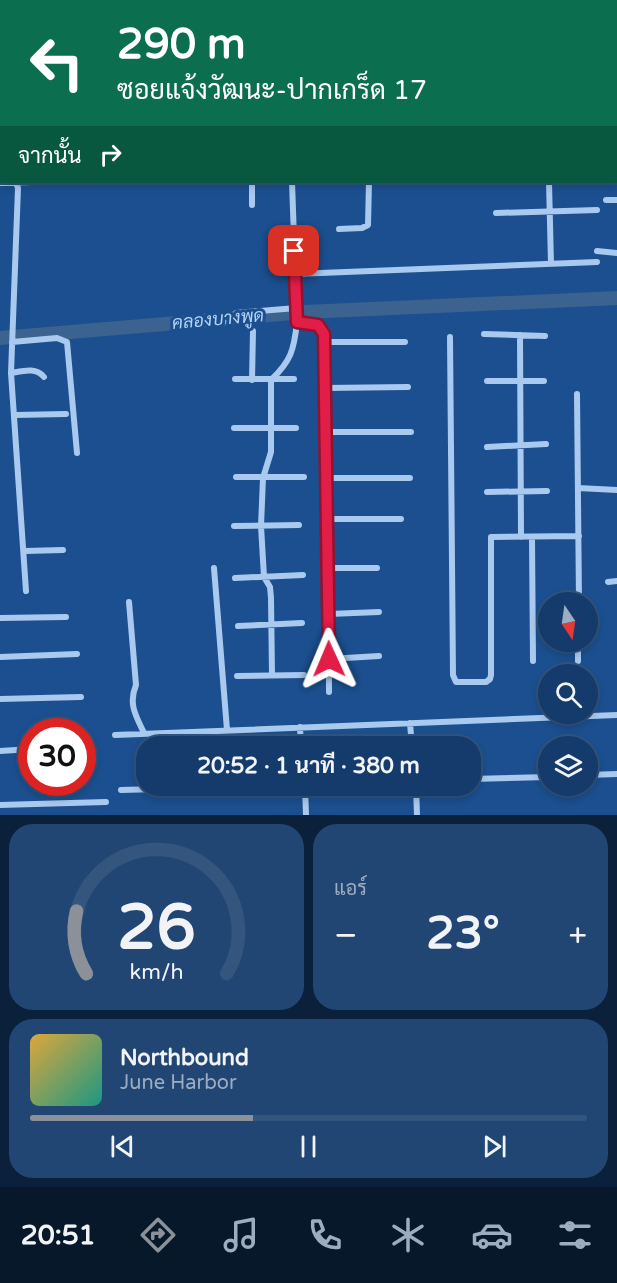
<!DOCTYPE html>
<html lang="th">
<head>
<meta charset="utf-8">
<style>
  :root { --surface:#143b6b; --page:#214673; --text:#f1f3f6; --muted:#9dadc1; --line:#33557e; --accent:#8c9099 }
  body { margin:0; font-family:"Varela Round",Sarabun,sans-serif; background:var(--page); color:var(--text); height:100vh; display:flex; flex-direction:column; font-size:22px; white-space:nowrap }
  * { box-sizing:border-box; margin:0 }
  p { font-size:20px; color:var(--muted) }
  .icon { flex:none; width:33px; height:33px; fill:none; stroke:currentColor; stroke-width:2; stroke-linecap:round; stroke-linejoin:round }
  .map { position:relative; height:815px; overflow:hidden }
  .panel { display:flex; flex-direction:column; gap:9px; padding:9px; background:#0b203b; flex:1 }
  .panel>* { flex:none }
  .guide { position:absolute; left:0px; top:0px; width:618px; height:183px; box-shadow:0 3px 9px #0003,0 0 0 2px var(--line); background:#0b6e4f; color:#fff; overflow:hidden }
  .needle { width:39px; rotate:167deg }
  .fabs { position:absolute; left:538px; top:592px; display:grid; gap:12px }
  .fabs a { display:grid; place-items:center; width:60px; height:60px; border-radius:50%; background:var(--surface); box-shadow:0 3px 9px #0003,0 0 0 2px var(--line); font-size:30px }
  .speed { position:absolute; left:18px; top:718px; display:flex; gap:12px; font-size:30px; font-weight:700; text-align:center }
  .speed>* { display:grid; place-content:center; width:78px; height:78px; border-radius:50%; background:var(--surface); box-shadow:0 3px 9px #0003,0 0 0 2px var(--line); line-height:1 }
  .speed .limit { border:9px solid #d22; background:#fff; color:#111 }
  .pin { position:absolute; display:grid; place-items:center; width:51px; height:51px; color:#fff; margin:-26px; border-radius:12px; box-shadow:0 3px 9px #0006 }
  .me { position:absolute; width:66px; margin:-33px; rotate:359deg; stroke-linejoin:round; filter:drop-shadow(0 0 4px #0008) }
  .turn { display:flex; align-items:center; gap:21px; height:126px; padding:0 18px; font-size:27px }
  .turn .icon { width:78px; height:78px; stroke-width:2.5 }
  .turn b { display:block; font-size:42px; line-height:51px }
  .then { display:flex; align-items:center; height:57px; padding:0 18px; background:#0003; gap:12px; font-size:22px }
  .big { font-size:45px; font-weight:700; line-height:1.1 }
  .panel .tile { flex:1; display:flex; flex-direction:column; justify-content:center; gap:9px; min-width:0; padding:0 21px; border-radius:24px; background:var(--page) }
  .panel .dial { align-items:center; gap:0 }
  .dial svg { height:156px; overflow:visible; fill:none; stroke:var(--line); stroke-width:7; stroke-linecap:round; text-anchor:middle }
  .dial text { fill:var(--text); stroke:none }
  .song { display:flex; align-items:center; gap:18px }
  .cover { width:72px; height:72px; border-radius:9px; background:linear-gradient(135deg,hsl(40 70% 55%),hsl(170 70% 35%)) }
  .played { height:6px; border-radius:3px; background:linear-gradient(90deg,var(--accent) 40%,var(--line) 40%) }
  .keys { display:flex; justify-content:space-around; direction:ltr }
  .heat { display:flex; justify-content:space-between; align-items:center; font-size:33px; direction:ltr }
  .panel .tiles { flex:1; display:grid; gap:9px; grid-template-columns:1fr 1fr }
  .tile:last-child { grid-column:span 2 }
  .trip { position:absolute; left:136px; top:736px; width:345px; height:60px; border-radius:24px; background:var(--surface); box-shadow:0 3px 9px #0003,0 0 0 2px var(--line); font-weight:700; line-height:60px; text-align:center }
  .menu { display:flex; height:96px; justify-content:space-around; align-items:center; background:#08182b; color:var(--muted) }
  .menu .icon { width:42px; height:42px }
  .menu .selected { color:var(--accent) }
  .menu b { font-size:27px; color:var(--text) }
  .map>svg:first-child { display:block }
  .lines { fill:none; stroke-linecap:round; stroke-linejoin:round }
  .river { stroke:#3c6290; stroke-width:14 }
  .street { stroke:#a9c9ee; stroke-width:6 }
  .route-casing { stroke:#92132f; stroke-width:15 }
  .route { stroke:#e11d48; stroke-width:10 }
  .labels { text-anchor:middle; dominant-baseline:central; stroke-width:6; stroke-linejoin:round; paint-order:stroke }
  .water-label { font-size:18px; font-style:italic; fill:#b5d3f5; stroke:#1b4f8f }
</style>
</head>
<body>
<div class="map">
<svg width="617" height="815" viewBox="0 0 617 815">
  <rect width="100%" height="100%" fill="#1b4f8f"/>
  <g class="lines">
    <path class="river" d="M0 338 305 312 617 298"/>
    <path class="street" d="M230 0 260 2
      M113 2V0
      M616 91H617
      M616 145H617
      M252 182V205
      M292 182 297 322 318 325 324 334 328 478 329 692
      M549 182 551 264
      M0 183 32 182
      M16 183 18 188 11 373 26 591
      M606 200H617
      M496 213 597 210
      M339 229 362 228 368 225 369 182
      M597 251 617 253
      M295 274 597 262
      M227 321 236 313 296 308
      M484 334 545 336
      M520 335 521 537
      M450 337 453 675 456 682H486L490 679 491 675V537L579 536
      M12 342 57 338 67 342 77 453
      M324 342H405
      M11 373C23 371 36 367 44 377
      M235 379H294
      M252 380 253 331
      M487 381H544
      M325 388 408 387
      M577 394 579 603
      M15 415 66 414
      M234 428H296
      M327 432H411
      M487 447 546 444
      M236 477H304
      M328 478H410
      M578 488 617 490
      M487 492 547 491
      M328 519H401
      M234 526 299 525
      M532 538 533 661
      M25 551 63 550
      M214 568 227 730
      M328 568H377
      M235 578 303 575
      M608 582 617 581
      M129 602 136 685C128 704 136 716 144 733
      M329 614 379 612
      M0 618 66 617
      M238 626 302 623
      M0 657 77 654
      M329 659 379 656
      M578 661V642
      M272 675 271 598 270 587 264 577 261 526 263 478 271 452V380C291 361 294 350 297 322
      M237 676 304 675
      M0 699 81 697
      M410 723 412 747
      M300 727 301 747
      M115 735 617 715
      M82 747H89
      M0 751 32 749
      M588 775 617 774
      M471 779 549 777
      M305 786 306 815
      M416 786 417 815
      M121 790 270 786
      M0 805 106 802"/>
  </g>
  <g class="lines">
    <defs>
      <path id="route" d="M294 251 297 322 318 325 324 334 329 659"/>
    </defs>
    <use href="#route" class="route-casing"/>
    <use href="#route" class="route"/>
  </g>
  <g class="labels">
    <g class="water-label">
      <text transform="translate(218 319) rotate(-5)">คลองบางพูด</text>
    </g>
  </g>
</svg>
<div class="fabs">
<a><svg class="needle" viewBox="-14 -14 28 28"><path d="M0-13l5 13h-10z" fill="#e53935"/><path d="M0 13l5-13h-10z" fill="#9dadc1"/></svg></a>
<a><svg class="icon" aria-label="search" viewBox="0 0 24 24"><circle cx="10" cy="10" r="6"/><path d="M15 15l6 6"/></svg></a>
<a><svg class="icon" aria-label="layers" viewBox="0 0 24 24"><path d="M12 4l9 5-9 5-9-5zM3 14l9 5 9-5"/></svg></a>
</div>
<div class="speed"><div class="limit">30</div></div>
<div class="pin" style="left:294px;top:251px;background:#d93025"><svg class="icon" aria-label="arrive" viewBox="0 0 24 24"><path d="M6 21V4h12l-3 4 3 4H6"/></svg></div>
<svg class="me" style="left:329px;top:659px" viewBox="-20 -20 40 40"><path d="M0-17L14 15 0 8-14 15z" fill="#e11d48" stroke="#fff" stroke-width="4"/></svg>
<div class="trip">20:52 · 1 นาที · 380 m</div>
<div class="guide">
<div class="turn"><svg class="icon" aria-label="left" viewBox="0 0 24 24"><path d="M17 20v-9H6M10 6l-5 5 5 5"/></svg><div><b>290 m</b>ซอยแจ้งวัฒนะ-ปากเกร็ด 17</div></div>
<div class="then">จากนั้น<svg class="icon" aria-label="right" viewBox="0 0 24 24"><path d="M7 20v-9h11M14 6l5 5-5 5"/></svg></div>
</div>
</div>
<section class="panel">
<div class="tiles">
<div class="tile dial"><svg viewBox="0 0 100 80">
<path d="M14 69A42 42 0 1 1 86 69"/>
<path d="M14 69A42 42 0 0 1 9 37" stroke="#8c9099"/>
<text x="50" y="56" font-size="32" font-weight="700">26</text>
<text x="50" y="72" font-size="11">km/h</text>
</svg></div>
<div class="tile"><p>แอร์</p>
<div class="heat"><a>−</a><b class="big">23°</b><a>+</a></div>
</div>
<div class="tile">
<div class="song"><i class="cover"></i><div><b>Northbound</b><p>June Harbor</p></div></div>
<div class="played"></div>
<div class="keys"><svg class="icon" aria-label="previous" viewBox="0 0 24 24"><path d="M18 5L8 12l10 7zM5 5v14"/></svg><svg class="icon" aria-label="pause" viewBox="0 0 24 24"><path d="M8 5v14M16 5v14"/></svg><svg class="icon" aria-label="next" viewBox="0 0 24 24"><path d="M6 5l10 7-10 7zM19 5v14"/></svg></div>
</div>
</div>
</section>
<nav class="menu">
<b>20:51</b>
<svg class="icon selected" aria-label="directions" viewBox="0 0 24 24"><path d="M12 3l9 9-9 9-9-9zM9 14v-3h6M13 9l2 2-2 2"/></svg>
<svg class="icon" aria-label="music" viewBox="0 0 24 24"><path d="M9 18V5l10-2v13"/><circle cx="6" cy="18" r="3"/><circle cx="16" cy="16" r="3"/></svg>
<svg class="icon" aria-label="phone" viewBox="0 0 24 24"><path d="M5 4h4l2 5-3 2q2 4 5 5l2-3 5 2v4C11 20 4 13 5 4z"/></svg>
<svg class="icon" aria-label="climate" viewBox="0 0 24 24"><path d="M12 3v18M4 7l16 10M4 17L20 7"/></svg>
<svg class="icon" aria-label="car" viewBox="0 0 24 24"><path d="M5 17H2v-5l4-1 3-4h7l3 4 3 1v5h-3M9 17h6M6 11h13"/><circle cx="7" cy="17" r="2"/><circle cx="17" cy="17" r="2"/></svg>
<svg class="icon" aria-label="filters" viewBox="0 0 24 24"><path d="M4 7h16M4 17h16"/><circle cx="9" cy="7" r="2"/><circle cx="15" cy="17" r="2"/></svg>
</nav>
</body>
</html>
